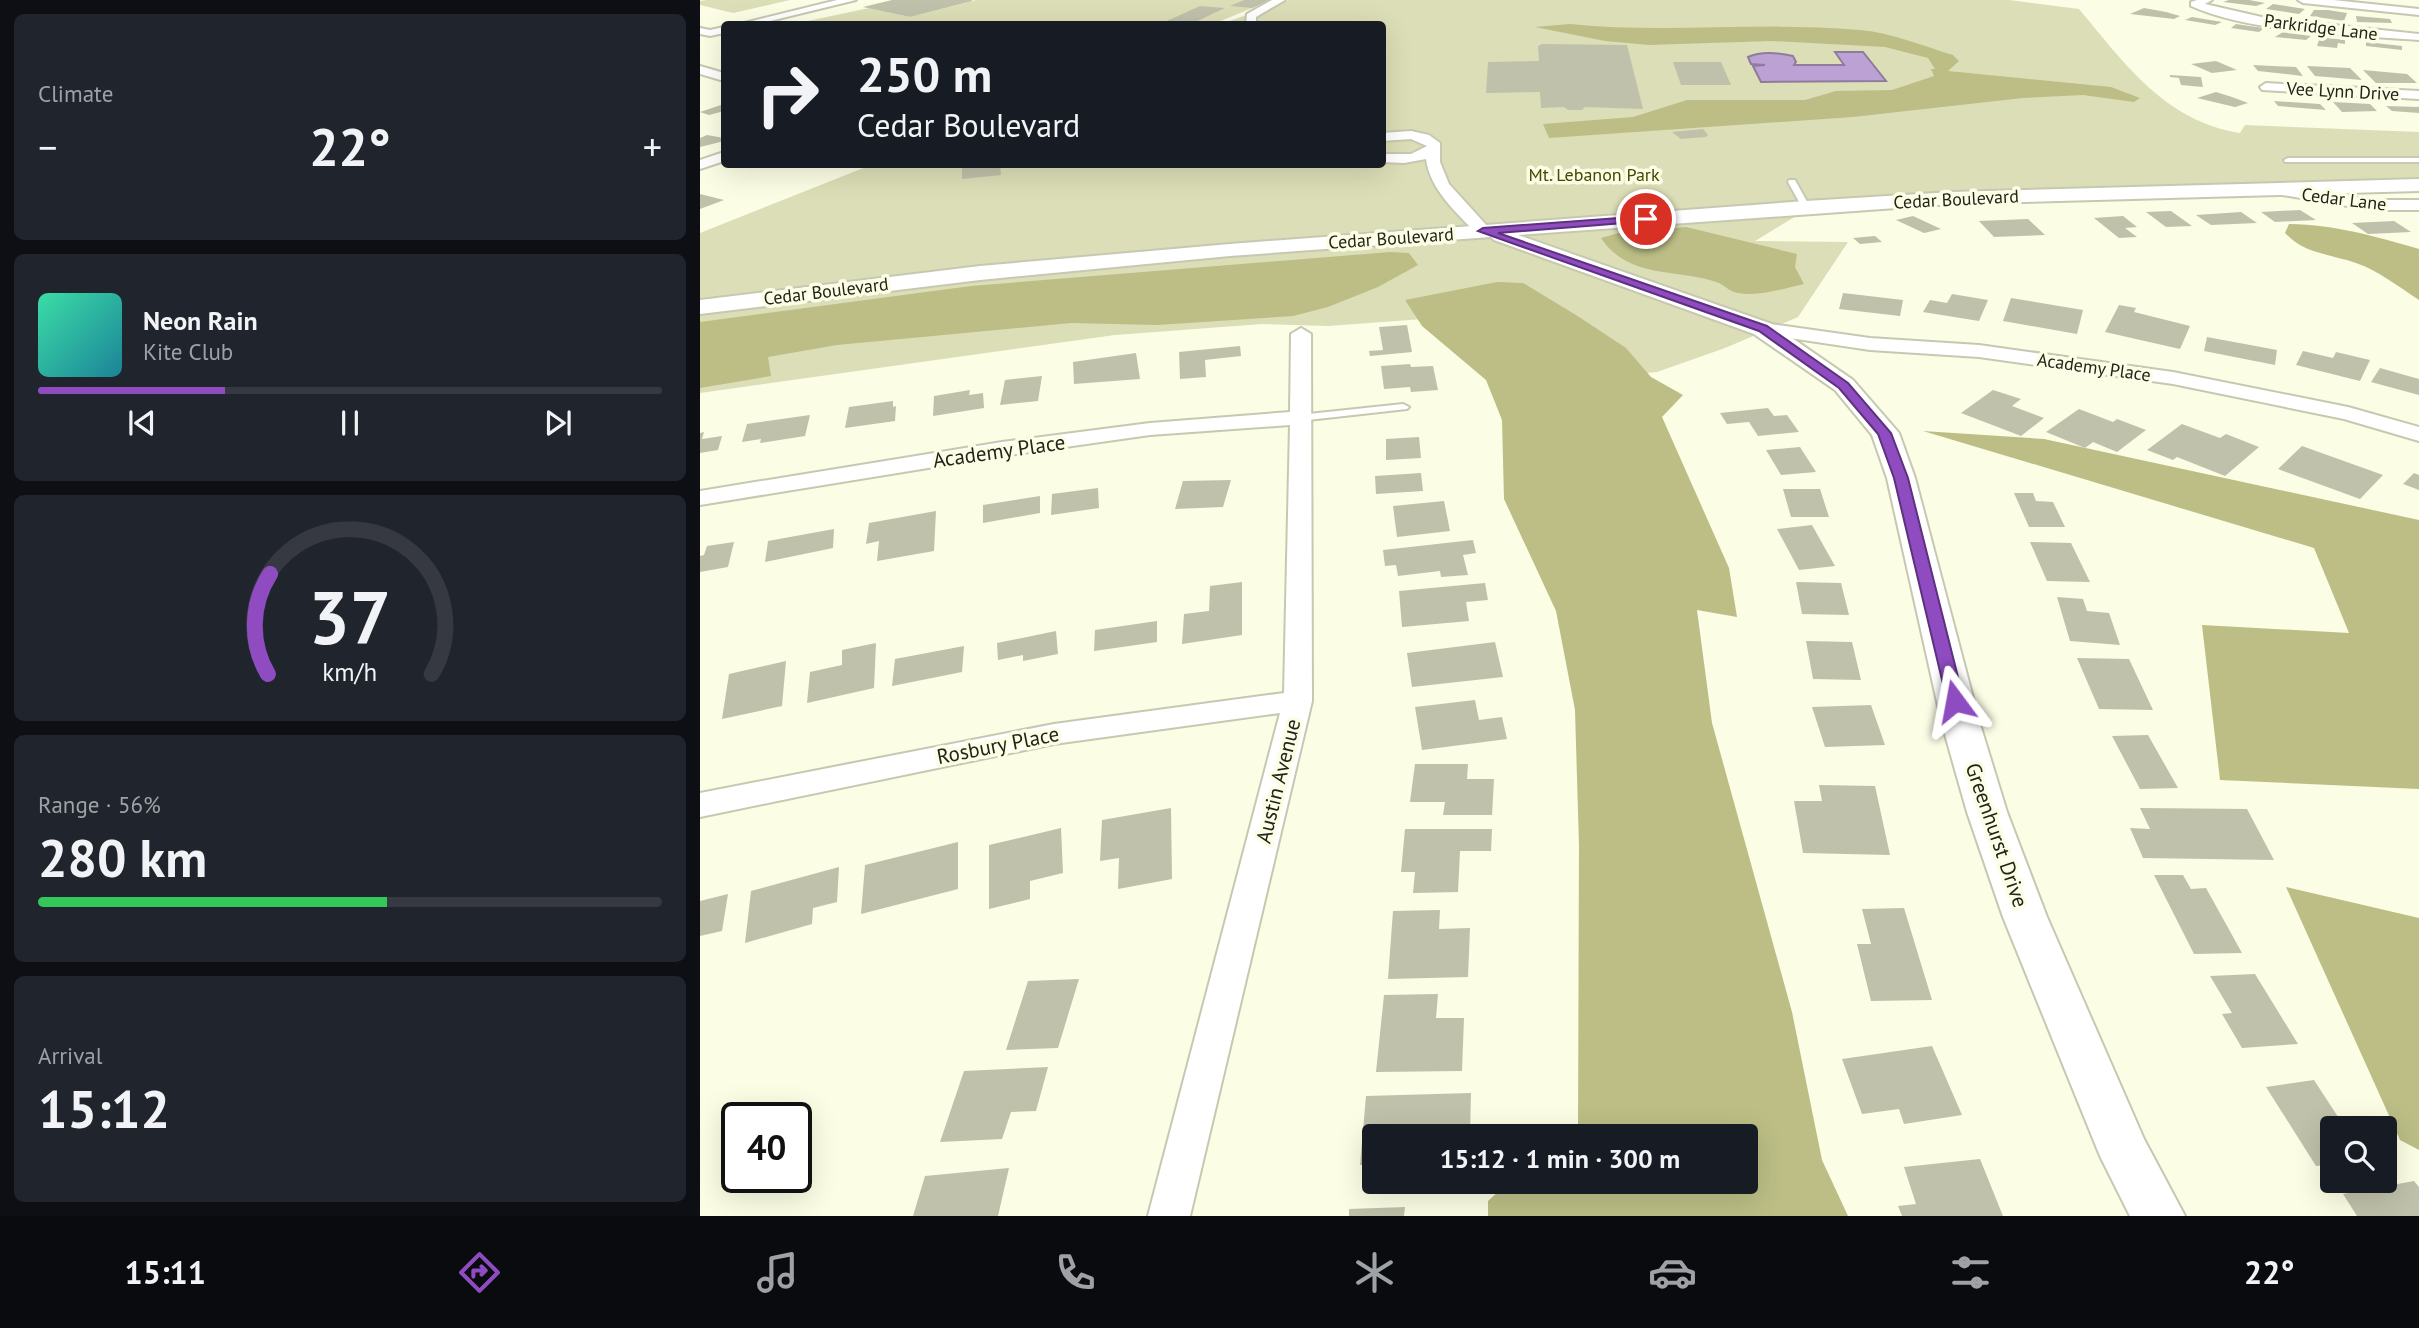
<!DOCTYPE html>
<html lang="en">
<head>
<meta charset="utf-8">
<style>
  :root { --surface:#171b24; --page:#20242c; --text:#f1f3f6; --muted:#9ea1a6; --line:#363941; --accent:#8f4cc1 }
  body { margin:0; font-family:"PT Sans",sans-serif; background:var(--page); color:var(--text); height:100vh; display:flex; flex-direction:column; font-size:26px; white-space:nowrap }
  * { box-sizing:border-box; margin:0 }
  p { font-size:23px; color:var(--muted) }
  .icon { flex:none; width:38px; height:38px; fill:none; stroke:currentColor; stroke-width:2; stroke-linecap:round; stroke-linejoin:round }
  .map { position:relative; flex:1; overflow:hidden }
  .details { display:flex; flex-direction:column; gap:14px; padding:14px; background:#0d0f14; width:700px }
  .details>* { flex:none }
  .banner { position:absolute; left:21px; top:21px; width:665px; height:147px; border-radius:7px; box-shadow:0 7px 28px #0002; background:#171b24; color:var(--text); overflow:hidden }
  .buttons { position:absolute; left:1620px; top:1116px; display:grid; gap:14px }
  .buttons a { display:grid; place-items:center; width:77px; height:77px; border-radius:7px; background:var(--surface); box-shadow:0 7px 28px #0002; font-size:35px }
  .speed { position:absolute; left:21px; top:1102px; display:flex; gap:14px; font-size:35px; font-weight:700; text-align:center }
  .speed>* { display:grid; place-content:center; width:91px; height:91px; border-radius:50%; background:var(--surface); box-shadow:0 7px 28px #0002; line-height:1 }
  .speed .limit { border:4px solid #111; border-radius:10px; background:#fff; color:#111 }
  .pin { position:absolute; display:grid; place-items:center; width:60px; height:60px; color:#fff; margin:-30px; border:4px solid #fff; border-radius:50%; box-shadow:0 2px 7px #0007 }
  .me { position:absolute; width:77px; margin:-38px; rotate:347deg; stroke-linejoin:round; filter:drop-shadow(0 0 5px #0008) }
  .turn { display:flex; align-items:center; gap:24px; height:147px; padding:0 21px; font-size:32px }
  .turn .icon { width:91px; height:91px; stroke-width:2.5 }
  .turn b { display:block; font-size:49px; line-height:60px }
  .big { font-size:52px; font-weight:600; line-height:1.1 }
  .details .card { flex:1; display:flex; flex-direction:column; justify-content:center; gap:10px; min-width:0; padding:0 24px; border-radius:10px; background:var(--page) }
  .details .dial { align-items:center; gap:0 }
  .dial svg { height:182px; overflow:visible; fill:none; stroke:var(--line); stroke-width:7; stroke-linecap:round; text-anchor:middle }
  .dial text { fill:var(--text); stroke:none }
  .song { display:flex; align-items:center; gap:21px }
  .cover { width:84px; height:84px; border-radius:10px; background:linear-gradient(135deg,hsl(160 70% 55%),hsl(190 70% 35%)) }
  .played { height:7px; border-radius:4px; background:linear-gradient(90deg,var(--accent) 30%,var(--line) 30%) }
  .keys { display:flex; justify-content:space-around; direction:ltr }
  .heat { display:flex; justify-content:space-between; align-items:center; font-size:38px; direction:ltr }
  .charge { height:10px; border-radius:5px; background:linear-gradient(90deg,#34c759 56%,var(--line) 0) }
  .trip { position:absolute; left:662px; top:1124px; width:396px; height:70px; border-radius:7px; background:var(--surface); box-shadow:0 7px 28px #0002; font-weight:600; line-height:70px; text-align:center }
  .dock { display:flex; height:112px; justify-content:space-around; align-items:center; background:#090b0e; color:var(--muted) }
  .dock .icon { width:49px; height:49px }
  .dock .active { color:var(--accent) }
  .dock b { font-size:32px; color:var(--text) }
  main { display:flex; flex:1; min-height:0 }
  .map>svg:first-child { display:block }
  .green { fill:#dcdeb7 }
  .forest { fill:#bcbe86 }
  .water { fill:#bca2d4; stroke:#8e7c9c; stroke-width:2 }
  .building { fill:#c0c1aa }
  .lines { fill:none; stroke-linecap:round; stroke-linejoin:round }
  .service-casing { stroke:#c7c8b1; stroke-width:4 }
  .minor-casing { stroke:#c7c8b1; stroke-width:4 }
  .tertiary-casing { stroke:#c7c8b1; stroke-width:4 }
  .service { fill:#fff; fill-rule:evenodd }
  .minor { fill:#fff; fill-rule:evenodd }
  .tertiary { fill:#fff; fill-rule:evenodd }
  .route { fill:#8f4cc1; stroke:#5d317d; stroke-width:2 }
  .labels { text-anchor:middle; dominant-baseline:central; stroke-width:7; stroke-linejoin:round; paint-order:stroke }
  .far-street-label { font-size:18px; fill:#23231a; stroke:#fbfde4 }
  .far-park-label { font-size:18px; fill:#464700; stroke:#fbfde4 }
  .street-label { font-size:21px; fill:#23231a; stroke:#fbfde4 }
</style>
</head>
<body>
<main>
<section class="details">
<div class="card"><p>Climate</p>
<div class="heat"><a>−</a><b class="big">22°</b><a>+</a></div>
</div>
<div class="card">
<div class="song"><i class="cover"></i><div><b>Neon Rain</b><p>Kite Club</p></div></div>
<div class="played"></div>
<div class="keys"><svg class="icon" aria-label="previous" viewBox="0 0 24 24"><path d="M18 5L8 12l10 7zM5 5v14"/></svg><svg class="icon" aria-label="pause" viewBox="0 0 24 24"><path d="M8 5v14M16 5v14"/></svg><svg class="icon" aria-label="next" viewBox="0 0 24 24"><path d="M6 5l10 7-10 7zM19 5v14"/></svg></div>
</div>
<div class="card dial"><svg viewBox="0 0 100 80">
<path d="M14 69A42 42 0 1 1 86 69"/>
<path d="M14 69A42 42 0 0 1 15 25" stroke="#8f4cc1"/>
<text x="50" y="56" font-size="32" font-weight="700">37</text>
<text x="50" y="72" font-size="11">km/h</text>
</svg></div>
<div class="card"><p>Range · 56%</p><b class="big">280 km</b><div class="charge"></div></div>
<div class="card"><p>Arrival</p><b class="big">15:12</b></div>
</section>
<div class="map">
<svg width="1719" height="1216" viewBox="0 0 1719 1216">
  <rect width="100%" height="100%" fill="#fbfde4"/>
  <path class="green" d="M7 0H90L33 13 0 5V1Z
    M276 0H572L513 24H94L169 8 210 17Z
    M589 0H1309L1379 9C1425 64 1465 121 1540 133L1545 125 1719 132V178L1246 193 1121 201 1055 241 1148 242 1098 317 1025 348 957 372 818 384 791 314 628 326 562 324 415 335 0 393V233L171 165 682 164V24H521Z"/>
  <path class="forest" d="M870 24C966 34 1063 21 1159 30 1190 32 1223 46 1253 55L1259 61 1248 71 1411 87 1440 98 1434 102 1383 95 1323 98 1153 117 849 138 843 124 933 117 987 100H1105L1136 91 1192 90 1234 76 1231 69H1235L1228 58 1185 47 1071 41 949 45 905 41 835 27Z
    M1589 224C1637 225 1674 236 1719 249V300C1699 287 1679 271 1656 263 1630 254 1604 254 1585 233Z
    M986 227 1097 254 1095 267 1104 284C1082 289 1056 298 1034 292 1028 290 1024 285 1019 283 978 268 929 280 901 238L919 233Z
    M690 252 709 253 718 265 678 287 628 307 593 316 457 325 371 323 137 345 68 357 71 376 0 388V322L271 286Z
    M797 282 823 283 876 315 926 348 951 377 983 395 962 417 1029 568 1037 617 997 610 1012 723 1092 1012 1122 1160 1148 1216H788V1201L810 1181H1045V1136H878L879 845 875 710 856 611 804 499 802 420 786 380 722 326 705 300Z
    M1223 431 1344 439 1719 520V789L1520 780 1502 625 1649 633 1614 548Z
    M1586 887 1719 918V1150L1700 1140Z"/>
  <path class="water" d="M1135 52H1163L1186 81 1061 82 1053 66 1065 65 1051 64 1048 57C1061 51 1080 53 1093 56L1096 62 1094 65H1144Z"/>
  <path class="building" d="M192 0H272V1L210 17 163 7Z
    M544 0H570L552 8 530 6Z
    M1529 0H1549L1565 3 1556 6 1523 2Z
    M1573 4 1605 9 1599 14 1566 9Z
    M500 6 525 8 491 24H460Z
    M1444 8 1466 12 1480 16 1474 19 1430 14Z
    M1614 10H1628L1647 13 1644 21 1610 16Z
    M1656 16 1690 19 1692 23 1657 22Z
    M1492 17 1522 22 1515 25 1485 20Z
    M1536 24 1549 26 1564 28 1559 32 1531 28Z
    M1583 32 1611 36 1606 40 1575 37Z
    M1620 37 1645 40V44L1638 43 1637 48 1617 46Z
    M1666 42 1702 46V50L1666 46Z
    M842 44 927 45 943 109 885 107 882 110H868L864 107 841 108 840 92 786 93 788 62 839 61 838 46Z
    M1516 61 1537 70 1512 73 1491 64Z
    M973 62H1021L1031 85H981Z
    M1553 65 1596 67 1603 76 1558 71Z
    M1607 66 1650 68 1662 80 1615 76Z
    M1663 70 1707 74 1717 83H1676Z
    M1470 75 1501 77 1503 87 1481 85 1479 78 1470 77Z
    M1516 92 1532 97 1548 103 1535 107 1497 98Z
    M1574 101 1620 104 1626 110 1578 106Z
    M1633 102 1670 104 1677 111 1642 112Z
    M24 104V111L9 115 0 112Z
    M1686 106 1719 107V113L1692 111Z
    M1003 129 1008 135 1006 137 981 139 972 132Z
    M7 135 24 138V141L0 147V138Z
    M300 164 301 175 262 179V166Z
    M0 194 24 200 0 209Z
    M1600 210 1616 220 1575 222 1561 212Z
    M1471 211 1492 226 1466 227 1446 212Z
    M1541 212 1557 223 1511 225 1496 215Z
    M1213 216 1241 229 1224 233 1196 220Z
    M1423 216 1437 227 1425 228 1437 237 1419 238 1394 218Z
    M1328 219 1345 235 1294 237 1279 221Z
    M1694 221 1711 232 1668 234 1652 223Z
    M1175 236 1182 242 1160 244 1153 238Z
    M1143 293 1203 300 1200 316 1139 309Z
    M1252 294 1288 300 1279 321 1223 312 1230 300 1247 303Z
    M1311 298 1383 310 1377 334 1303 321Z
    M1419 305 1436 308 1434 312 1490 326 1480 349 1405 332Z
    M707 325 712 352 670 356 669 351 683 350 679 327Z
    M1507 337 1577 350 1575 365 1504 351Z
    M540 346 541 356 505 360 506 377 480 379 479 352Z
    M1603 351 1633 358 1636 352 1670 360 1660 381 1596 365Z
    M436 353 440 379 374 384 373 362Z
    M710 364 711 367 733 366 738 390 711 392 710 387 684 389 681 366Z
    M1680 368 1719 379V395L1671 382Z
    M342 376 338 401 300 405 305 380Z
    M270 390 269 395 283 393 284 408 233 416 234 396Z
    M1293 390 1321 399 1312 406 1344 418 1321 436 1261 413Z
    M193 401V407L196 406 195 421 145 428 149 407Z
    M1068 408 1074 416 1087 415 1099 432 1058 436 1049 422 1027 424 1020 413Z
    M1379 409 1413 422 1417 419 1446 430 1417 452 1393 442 1385 448 1346 432Z
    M110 415 105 436 60 443 61 439 42 442 47 424Z
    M1482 424 1520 438 1526 434 1559 447 1525 476 1477 457 1473 460 1447 450Z
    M4 432 2 439 22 436 18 450 0 453V433Z
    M719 437 721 458 686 460V439Z
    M1602 446 1683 475 1660 499 1578 469Z
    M1100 447 1116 472 1081 475 1066 450Z
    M721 473 723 491 676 494 675 476Z
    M1714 473 1719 475V490L1703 484Z
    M531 480 523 507 475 509 483 481Z
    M398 488 399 508 351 515 352 494Z
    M1083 489H1120L1129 517H1091Z
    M1314 493H1333L1336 501 1353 502 1365 527H1329Z
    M340 496V513L283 523V505Z
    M744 501 750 531 697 537 693 506Z
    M236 511 234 551 177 561 179 541 166 544 169 523Z
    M1112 525 1135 566 1099 570 1077 529Z
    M134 529 133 548 65 562 68 541Z
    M773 540 776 553 763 555 768 575 741 577 740 571 698 576 696 565 685 566 683 550Z
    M34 542 28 567 0 572V556L4 555 7 546Z
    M1330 542 1371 543 1390 582 1347 581Z
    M542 582V635L482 644 484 614 509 611 510 586Z
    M1096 582 1141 583 1149 615 1102 614Z
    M785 583 788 600 766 602 769 621 702 627 699 591Z
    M1357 597 1383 599 1387 611 1409 613 1420 645 1370 641Z
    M457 621V642L394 651 395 630Z
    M356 631 358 654 323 661V655L298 660 297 643Z
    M1106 641 1152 642 1161 680 1113 679Z
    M795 642 803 677 712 687 707 653Z
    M176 643 174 688 107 703 110 672 142 665V650Z
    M264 646 262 672 192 686 195 659Z
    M1377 658 1429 659 1453 710 1399 709Z
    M86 661 82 706 22 719 29 674Z
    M775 700 779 720 802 717 807 739 722 750 715 707Z
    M1171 705 1185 745 1125 747 1112 707Z
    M1448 735 1478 788 1440 789 1412 736Z
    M715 764H768L767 779H794L792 815H743L745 802H710Z
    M1119 785 1175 786 1190 855 1103 853 1094 801H1122Z
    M471 808 472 879 418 889 419 858 400 861 402 820Z
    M1440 808 1547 809 1574 860 1443 858 1430 828 1450 829Z
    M361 828 363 873 330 881V899L289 909V845Z
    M705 829H792L791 851H760L758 892 713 893 715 872H701Z
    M258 842V889L161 914 165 865Z
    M139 867 137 902 113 908 112 924 45 943 51 891Z
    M1454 875H1483L1491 889 1506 888 1542 953 1494 954Z
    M28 894 22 931 0 936V901Z
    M1204 908 1232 1000 1171 1001 1157 944H1171L1162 909Z
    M740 910 739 929 770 928 768 977 688 979 693 911Z
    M1555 974 1598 1044 1542 1048 1522 1014 1532 1013 1510 976Z
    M379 979 358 1048 306 1050 328 981Z
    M738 994 736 1018H764L762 1071 676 1072 684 995Z
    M1232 1046 1262 1115 1204 1124 1199 1109 1162 1114 1142 1059Z
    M348 1067 336 1111 311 1112 302 1139 240 1142 264 1071Z
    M1614 1080 1646 1129H1633V1164L1616 1166 1566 1087Z
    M771 1093 770 1135 674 1136V1165H660L666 1096Z
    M1280 1159 1303 1216H1202L1198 1206 1216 1204 1204 1167Z
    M309 1168 298 1216H213L225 1176Z
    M1714 1181 1719 1187V1216H1657L1643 1194Z
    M705 1207 704 1216H649V1209Z"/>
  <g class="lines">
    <defs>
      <path id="service" d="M1588 158H1719V162H1585L1584 160Z
        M1089 180H1095L1110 207 1109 209H1103L1088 182Z
        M703 404 709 407 707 409 599 421 593 418 599 415Z"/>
      <path id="minor" d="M137 0H156L58 24H40Z
        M572 0H585L556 17V24H546L547 14Z
        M1497 0H1512L1505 4 1566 18 1719 34V40C1653 35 1551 33 1491 6V2Z
        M1598 0H1633L1719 9V15L1603 3Z
        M24 27V33L10 36 0 34V28L10 30Z
        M0 66 24 73V81L0 74Z
        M1566 83 1719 91V99L1562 90 1560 87Z
        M711 131 729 135 740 143V162L749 184 789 228 791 231 789 234H777C757 213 730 190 726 159L704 163 682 162V154H711L727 146 711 139 682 141V133Z
        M24 152V161L0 169V160Z
        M1570 184 1671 200H1719V210H1671L1565 192 1562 189 1565 186Z
        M1063 323 1170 338 1279 345 1473 372 1648 407 1719 427V441L1644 419 1473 384 1279 357 1170 350 1056 333 1054 329Z
        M601 328 611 334 612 701 490 1216H448L580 713 354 744 0 817V793L354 724 584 693 590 425 450 435 302 456 0 505V491L302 442 450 423 590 412 591 334Z"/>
      <path id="tertiary" d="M1719 179V191L1252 204 818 235 1072 324 1153 380 1199 433 1215 478 1280 724 1307 812 1347 917 1444 1139 1485 1216H1430L1400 1156 1303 917 1267 812 1242 724 1187 478 1172 435 1135 390 1054 334 794 240 791 237 530 256 280 280 0 314V300L280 266 530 244 1106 201 1252 192Z"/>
    </defs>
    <use href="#service" class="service-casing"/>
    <use href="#minor" class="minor-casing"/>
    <use href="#tertiary" class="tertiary-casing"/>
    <use href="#service" class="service"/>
    <use href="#minor" class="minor"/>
    <use href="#tertiary" class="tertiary"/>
  </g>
  <path class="route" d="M946 216 950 219 949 221 798 233 1067 326 1148 383 1191 433 1208 478 1264 701 1261 705 1255 707 1247 701 1194 478 1178 434 1139 388 1059 331 778 231 783 228Z"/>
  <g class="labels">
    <g class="far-street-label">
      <text transform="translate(1621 27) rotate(7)">Parkridge Lane</text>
      <text transform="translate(1643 91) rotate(3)">Vee Lynn Drive</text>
      <text transform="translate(1256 199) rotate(-3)">Cedar Boulevard</text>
      <text transform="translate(1644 199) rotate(7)">Cedar Lane</text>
      <text transform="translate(691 238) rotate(-4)">Cedar Boulevard</text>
      <text transform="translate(126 291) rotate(-7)">Cedar Boulevard</text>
      <text transform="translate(1394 367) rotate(8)">Academy Place</text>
    </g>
    <g class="far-park-label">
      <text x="894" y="174">Mt. Lebanon Park</text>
    </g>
    <g class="street-label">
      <text transform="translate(299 451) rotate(-8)">Academy Place</text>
      <text transform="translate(298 745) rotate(-11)">Rosbury Place</text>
      <text transform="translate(578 781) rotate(-76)">Austin Avenue</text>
      <text transform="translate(1297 835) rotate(71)">Greenhurst Drive</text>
    </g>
  </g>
</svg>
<div class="buttons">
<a><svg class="icon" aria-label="search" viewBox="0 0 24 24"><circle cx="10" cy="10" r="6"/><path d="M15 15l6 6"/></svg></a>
</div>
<div class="speed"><div class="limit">40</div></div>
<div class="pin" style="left:946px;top:219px;background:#d93025"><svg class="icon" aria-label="arrive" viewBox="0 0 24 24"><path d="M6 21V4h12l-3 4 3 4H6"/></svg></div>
<svg class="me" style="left:1255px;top:701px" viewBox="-20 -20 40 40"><path d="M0-17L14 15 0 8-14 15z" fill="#8f4cc1" stroke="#fff" stroke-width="4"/></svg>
<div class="trip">15:12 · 1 min · 300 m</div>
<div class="banner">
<div class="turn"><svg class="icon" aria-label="right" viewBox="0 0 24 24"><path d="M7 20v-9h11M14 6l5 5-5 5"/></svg><div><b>250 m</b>Cedar Boulevard</div></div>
</div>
</div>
</main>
<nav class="dock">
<b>15:11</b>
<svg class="icon active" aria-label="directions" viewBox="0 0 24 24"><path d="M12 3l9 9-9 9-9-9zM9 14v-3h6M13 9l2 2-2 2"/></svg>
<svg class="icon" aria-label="music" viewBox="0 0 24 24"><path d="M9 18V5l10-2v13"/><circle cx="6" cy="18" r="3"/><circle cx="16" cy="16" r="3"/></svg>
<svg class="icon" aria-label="phone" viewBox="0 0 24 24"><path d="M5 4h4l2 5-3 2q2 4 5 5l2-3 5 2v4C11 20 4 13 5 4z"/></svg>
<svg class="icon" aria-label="climate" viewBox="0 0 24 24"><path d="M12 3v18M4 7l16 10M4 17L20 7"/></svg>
<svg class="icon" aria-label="car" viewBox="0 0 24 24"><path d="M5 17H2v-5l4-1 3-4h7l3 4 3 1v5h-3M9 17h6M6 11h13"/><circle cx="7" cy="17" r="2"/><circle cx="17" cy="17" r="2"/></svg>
<svg class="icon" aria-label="filters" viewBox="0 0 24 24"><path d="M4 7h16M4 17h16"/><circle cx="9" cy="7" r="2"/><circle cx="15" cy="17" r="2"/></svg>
<b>22°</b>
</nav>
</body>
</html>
